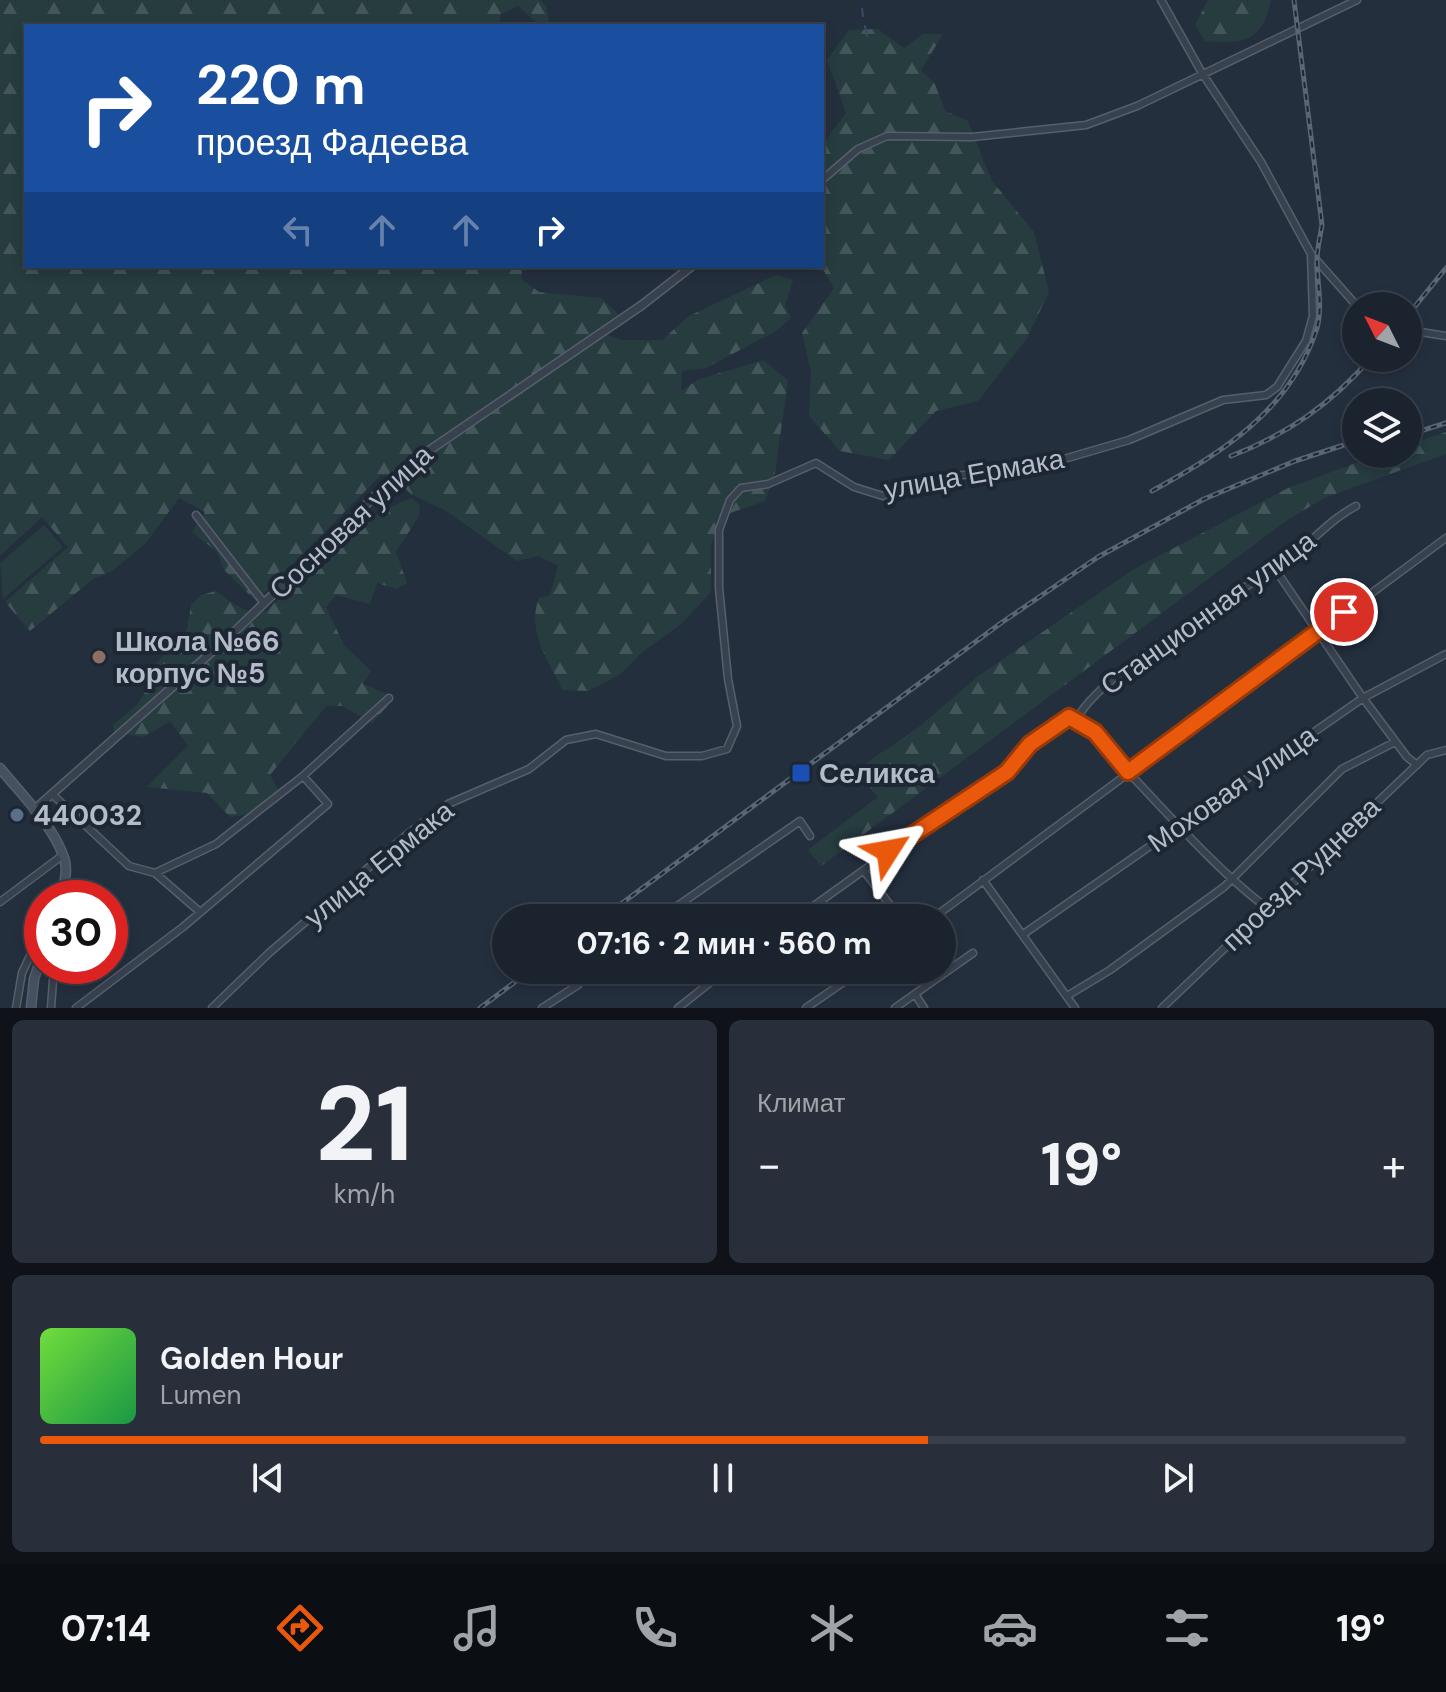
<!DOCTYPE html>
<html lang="ru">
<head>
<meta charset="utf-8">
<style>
  :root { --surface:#1b232e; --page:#282f3a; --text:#f1f3f6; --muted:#a0a4aa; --line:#39404a; --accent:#ea580c }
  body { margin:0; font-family:"DM Sans",sans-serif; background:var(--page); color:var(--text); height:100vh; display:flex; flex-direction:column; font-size:30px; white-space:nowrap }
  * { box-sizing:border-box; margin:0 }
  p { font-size:26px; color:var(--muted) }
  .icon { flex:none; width:44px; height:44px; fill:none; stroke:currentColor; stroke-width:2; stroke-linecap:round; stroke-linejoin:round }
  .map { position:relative; height:1008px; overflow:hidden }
  .side { display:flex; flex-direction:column; gap:12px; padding:12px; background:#0f1319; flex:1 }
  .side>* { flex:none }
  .banner { position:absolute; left:24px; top:24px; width:800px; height:244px; border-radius:0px; box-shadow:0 4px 12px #0003,0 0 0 2px var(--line); background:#1a4fa0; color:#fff; overflow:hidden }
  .needle { width:52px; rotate:312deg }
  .buttons { position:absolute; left:1342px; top:292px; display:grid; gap:16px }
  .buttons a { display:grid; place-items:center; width:80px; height:80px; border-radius:50%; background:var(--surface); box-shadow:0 4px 12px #0003,0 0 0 2px var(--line); font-size:40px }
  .speed { position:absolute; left:24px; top:880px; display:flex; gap:16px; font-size:40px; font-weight:700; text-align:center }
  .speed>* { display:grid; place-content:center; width:104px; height:104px; border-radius:50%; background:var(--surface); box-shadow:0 4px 12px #0003,0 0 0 2px var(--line); line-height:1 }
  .speed .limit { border:12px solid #d22; background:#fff; color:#111 }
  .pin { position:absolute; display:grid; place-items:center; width:68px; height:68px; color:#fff; margin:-34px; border:4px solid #fff; border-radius:50%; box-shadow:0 2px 8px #0007 }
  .me { position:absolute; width:88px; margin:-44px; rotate:56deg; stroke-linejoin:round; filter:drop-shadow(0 0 6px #0008) }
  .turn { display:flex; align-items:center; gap:28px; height:168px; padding:0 40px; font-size:36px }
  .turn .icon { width:104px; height:104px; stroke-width:2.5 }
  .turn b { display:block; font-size:56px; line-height:68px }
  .lanes { display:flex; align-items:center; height:76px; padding:0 40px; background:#0003; justify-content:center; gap:40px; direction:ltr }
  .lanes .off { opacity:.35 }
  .big { font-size:60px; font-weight:700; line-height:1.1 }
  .side .tile { flex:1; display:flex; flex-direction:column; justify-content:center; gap:12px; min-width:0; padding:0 28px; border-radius:12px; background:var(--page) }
  .side .dial { align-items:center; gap:0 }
  .dial b { font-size:104px; line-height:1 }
  .song { display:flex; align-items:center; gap:24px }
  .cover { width:96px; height:96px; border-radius:12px; background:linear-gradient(135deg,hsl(100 70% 55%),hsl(140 70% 35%)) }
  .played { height:8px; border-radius:4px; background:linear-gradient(90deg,var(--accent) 65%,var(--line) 65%) }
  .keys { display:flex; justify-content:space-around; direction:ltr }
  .heat { display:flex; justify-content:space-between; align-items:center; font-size:44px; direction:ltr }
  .side .tiles { flex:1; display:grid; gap:12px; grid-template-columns:1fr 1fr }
  .tile:last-child { grid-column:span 2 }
  .trip { position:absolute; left:492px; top:904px; width:464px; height:80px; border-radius:40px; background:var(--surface); box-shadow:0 4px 12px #0003,0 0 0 2px var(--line); font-weight:700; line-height:80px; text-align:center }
  .menu { display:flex; height:128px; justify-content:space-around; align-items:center; background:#0b0e12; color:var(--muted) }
  .menu .icon { width:56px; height:56px }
  .menu .selected { color:var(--accent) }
  .menu b { font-size:36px; color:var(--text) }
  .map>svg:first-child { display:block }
  .forest { fill:url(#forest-firs) }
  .pitch { fill:#263c3f }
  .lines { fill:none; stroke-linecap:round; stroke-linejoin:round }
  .stream { stroke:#394c67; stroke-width:2 }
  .minor-casing { stroke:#565f6c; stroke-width:9 }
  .tertiary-casing { stroke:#565f6c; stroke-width:10 }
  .secondary-casing { stroke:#565f6c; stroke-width:11 }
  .minor { stroke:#38414e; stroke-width:6 }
  .tertiary { stroke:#38414e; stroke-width:7 }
  .secondary { stroke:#465061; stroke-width:8 }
  .rail-casing { stroke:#5a6575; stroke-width:5 }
  .rail { stroke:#1d2633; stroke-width:2; stroke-dasharray:6; stroke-linecap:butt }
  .route-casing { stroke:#983908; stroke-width:20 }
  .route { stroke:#ea580c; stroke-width:14 }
  .education-dot { fill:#8d6e63; stroke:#1d2633; stroke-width:3 }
  .transit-dot { fill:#1a4fb4; stroke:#1d2633; stroke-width:3 }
  .service-dot { fill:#5c6f8a; stroke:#1d2633; stroke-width:3 }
  .labels { text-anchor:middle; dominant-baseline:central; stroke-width:8; stroke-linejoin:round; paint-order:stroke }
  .street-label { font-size:28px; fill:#b4bcc9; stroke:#1d2633 }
  .poi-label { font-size:28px; font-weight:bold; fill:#b4bcc9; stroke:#1d2633; text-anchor:start }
</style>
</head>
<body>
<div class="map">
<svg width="1446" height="1008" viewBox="0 0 1446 1008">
  <defs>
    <pattern id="forest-firs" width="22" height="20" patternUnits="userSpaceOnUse" patternTransform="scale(2)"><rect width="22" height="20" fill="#263c3f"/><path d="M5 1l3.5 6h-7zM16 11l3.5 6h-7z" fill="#435659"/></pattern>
  </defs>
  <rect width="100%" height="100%" fill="#242f3e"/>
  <path class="forest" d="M0 0H540L546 6 550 26H541L518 6 501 14 499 26H26V266H523L521 279 539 292 601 298 618 314 606 334 622 340H662L689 316 776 275 793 280 785 306 791 318 776 331 706 368 682 371 681 391 699 379 764 360 788 381 774 479 765 501 719 517 711 547V592L682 623 640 654 618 676 588 691 563 690C549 662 526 631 539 598L550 595 558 566 539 556 517 561 446 511 411 494 393 477 381 475 256 601 224 570 217 552 192 532 205 512 179 498 146 543 112 571 93 579 30 631 5 602 68 547 42 517 0 556Z
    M1208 0H1271C1262 41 1244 45 1205 41L1195 25Z
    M878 29 904 48 923 34H943L921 70 935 84 945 111 968 121 992 181 1034 232 1049 292 1027 338 978 401 936 411 889 460 840 451 809 416 811 372 802 333 834 288 821 266 822 145 846 113 827 60 849 30Z
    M1446 432V454L1324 498 1286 521 821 866 808 850 878 797 856 770 919 727 977 677 1134 569 1288 488 1380 454H1408V445Z
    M412 498 420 506 419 516 396 552 407 583 396 589 377 583 370 604 336 595 326 607 344 645 371 671 363 684 391 696 393 700 372 723 342 706H326L270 775 279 791 249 814 230 817 207 793 147 787 188 746 170 721 144 737 114 733 113 725 137 705 147 689 149 671 187 630 191 605 201 595 216 591C232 603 248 617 268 610 309 566 354 519 412 498Z"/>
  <path class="pitch" d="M44 525 63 547 3 599 0 563Z"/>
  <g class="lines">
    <path class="stream" d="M862 9 863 16
      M865 26 867 36"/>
    <defs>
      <path id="minor" d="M1161 0 1202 73 1261 162 1311 254 1357 306
        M822 180 858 149 887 136 972 137 1086 125 1137 106 1357 0
        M1408 330 1446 336
        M196 515 264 603
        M1275 569 1363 698 1407 757 1417 765
        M1077 719C1098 734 1111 754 1129 773 1169 815 1220 873 1266 907
        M53 795 129 866 155 873 200 912
        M864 871 900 918
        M155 873 216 844 303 776 389 698
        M983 880 1075 1008
        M0 902 63 855
        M660 918 800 821 810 836
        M797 918 971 793 1007 772 1030 744 1069 717 1077 719C1098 676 1230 596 1275 569 1305 551 1325 522 1356 506
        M933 918 1446 538
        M1025 933 1363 698 1446 654
        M915 994 924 1008
        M1067 996 1110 970 1224 887 1342 769 1395 742
        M16 1008 22 973 42 930
        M51 1008 54 966
        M76 1008 183 927 328 804 303 776
        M212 1008 269 953 410 832 448 804 529 769 566 740 596 734 666 756H702L727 749 737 726 728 679 719 588V530L730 500 741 488 768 484 816 463 854 487 883 496 949 476 1023 471 1129 440 1223 400 1266 395 1277 387 1306 341 1313 316 1311 254
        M542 1008 578 985 590 970
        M678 1008 726 970
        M806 1008 861 970
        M895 1008 973 953
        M1162 1008 1427 755 1446 750"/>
      <path id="tertiary" d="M34 810 232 634 405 467 642 305 692 266"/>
      <path id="secondary" d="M0 768C21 794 51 823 63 855 69 868 64 884 61 898
        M31 1008 34 979 42 955"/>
    </defs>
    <use href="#minor" class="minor-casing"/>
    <use href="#tertiary" class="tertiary-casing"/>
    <use href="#secondary" class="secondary-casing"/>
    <use href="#minor" class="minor"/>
    <use href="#tertiary" class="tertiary"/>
    <use href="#secondary" class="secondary"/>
    <defs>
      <path id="rail" d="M1408 315 1446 268
        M1408 435 1446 423
        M1231 456C1288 434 1331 404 1371 358
        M1152 491C1223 452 1291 410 1317 328 1323 306 1317 283 1317 261 1317 249 1320 237 1322 225L1294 0
        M602 918 1001 623 1098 557 1204 499 1295 461 1356 441
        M480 1008 531 970"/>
    </defs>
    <use href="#rail" class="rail-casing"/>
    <use href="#rail" class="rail"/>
  </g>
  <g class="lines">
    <defs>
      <path id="route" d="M888 851 1007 772 1030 744 1069 717 1095 732 1128 772 1344 612"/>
    </defs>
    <use href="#route" class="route-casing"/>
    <use href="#route" class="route"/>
  </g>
  <circle class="education-dot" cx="99" cy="657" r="8"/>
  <rect class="transit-dot" x="791" y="763" width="20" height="20" rx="4"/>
  <circle class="service-dot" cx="17" cy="815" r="8"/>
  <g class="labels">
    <g class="street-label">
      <text transform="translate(974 474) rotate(-10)">улица Ермака</text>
      <text transform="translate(351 522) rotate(-43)">Сосновая улица</text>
      <text transform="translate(1208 613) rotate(-36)">Станционная улица</text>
      <text transform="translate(1232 789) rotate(-35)">Моховая улица</text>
      <text transform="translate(379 864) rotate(-39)">улица Ермака</text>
      <text transform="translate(1301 874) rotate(-44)">проезд Руднева</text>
    </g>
    <g class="poi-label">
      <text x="115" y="641">Школа №66<tspan x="115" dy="32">корпус №5</tspan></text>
      <text x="819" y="773">Селикса</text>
      <text x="33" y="815">440032</text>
    </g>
  </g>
</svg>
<div class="buttons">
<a><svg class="needle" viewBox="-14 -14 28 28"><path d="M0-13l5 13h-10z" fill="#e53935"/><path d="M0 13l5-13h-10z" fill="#a0a4aa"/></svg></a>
<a><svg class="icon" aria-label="layers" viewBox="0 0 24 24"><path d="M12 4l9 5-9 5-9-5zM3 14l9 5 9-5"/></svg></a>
</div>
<div class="speed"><div class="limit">30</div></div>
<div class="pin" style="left:1344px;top:612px;background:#d93025"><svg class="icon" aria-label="arrive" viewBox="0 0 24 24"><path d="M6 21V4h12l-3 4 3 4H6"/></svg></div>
<svg class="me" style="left:888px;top:851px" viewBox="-20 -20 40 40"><path d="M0-17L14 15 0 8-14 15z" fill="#ea580c" stroke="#fff" stroke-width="4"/></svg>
<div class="trip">07:16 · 2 мин · 560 m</div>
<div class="banner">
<div class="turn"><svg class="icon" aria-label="right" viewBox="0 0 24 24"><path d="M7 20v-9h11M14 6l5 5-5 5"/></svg><div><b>220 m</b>проезд Фадеева</div></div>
<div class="lanes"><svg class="icon off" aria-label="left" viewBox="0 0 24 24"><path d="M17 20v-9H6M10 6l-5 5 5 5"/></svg><svg class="icon off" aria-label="ahead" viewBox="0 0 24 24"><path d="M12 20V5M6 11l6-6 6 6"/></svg><svg class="icon off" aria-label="ahead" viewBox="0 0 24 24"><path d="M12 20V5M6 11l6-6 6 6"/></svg><svg class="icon" aria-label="right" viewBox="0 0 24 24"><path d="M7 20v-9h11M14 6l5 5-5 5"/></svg></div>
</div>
</div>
<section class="side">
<div class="tiles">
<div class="tile dial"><b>21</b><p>km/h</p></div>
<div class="tile"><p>Климат</p>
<div class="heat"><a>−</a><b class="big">19°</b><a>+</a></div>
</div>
<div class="tile">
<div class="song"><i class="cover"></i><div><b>Golden Hour</b><p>Lumen</p></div></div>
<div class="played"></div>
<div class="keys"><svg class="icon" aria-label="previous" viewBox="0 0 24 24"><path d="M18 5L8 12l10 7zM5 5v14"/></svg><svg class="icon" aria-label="pause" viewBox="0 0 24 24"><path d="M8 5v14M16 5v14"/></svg><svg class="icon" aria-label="next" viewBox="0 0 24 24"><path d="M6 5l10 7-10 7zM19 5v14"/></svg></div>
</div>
</div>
</section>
<nav class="menu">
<b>07:14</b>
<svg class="icon selected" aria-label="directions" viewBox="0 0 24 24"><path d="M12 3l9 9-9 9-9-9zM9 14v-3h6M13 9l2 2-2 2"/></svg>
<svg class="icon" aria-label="music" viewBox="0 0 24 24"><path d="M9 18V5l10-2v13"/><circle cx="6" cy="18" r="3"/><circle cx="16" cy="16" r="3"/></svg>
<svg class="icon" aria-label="phone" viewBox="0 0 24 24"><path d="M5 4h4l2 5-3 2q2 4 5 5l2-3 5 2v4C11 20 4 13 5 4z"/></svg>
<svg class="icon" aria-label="climate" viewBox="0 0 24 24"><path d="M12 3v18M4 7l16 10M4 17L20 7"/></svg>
<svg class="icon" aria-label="car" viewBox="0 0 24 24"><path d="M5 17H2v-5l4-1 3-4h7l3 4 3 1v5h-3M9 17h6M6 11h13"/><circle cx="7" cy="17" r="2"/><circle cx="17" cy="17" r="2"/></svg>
<svg class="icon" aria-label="filters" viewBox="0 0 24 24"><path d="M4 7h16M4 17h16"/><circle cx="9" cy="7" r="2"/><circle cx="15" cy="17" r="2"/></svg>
<b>19°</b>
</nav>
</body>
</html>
